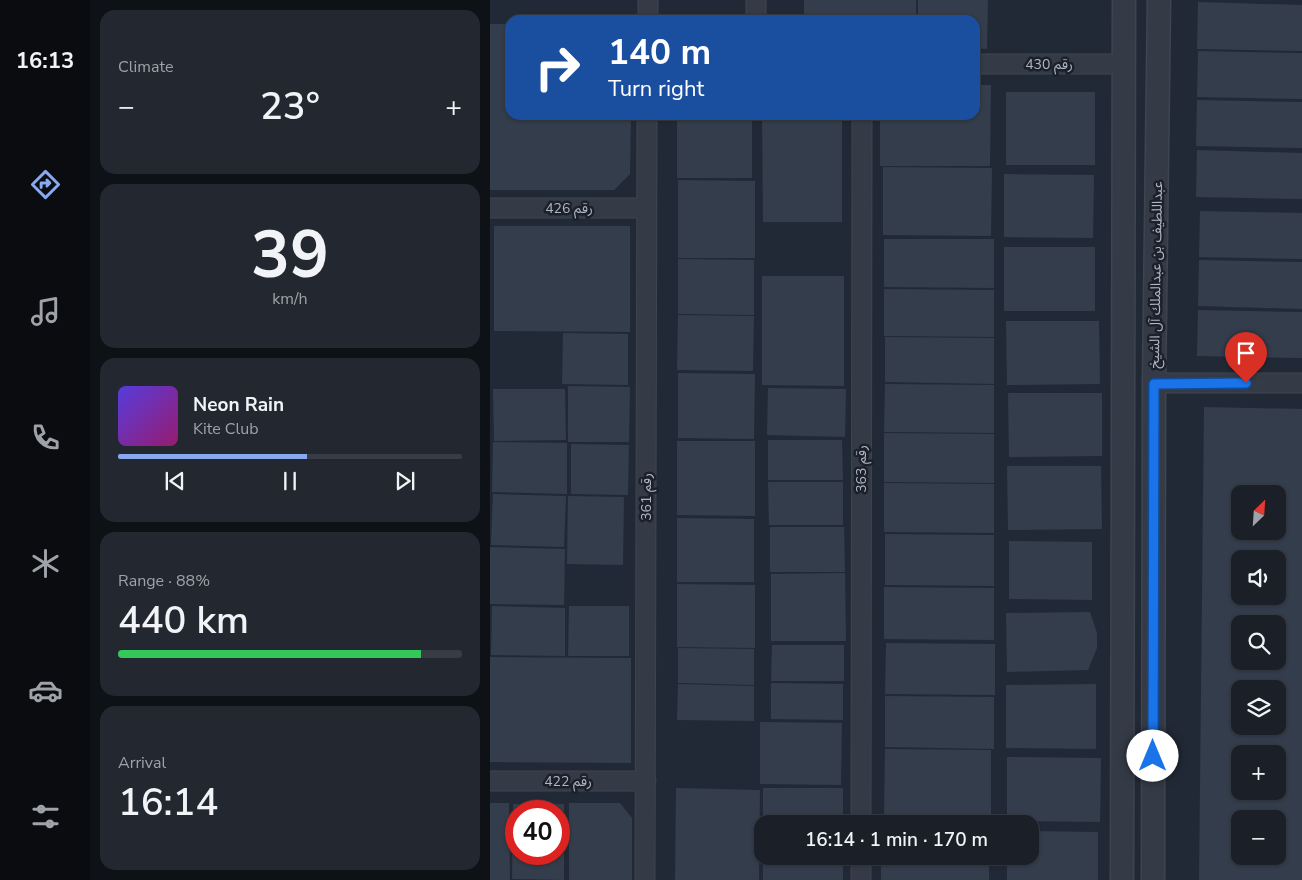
<!DOCTYPE html>
<html lang="en">
<head>
<meta charset="utf-8">
<style>
  :root { --surface:#1a1f28; --page:#232730; --text:#f1f3f6; --muted:#9fa2a8; --line:#383d45; --accent:#88a8ef }
  body { margin:0; font-family:"Nunito Sans","Noto Sans Arabic",sans-serif; background:var(--page); color:var(--text); height:100vh; display:flex; flex-direction:column; font-size:19px; white-space:nowrap }
  * { box-sizing:border-box; margin:0 }
  p { font-size:16px; color:var(--muted) }
  .icon { flex:none; width:28px; height:28px; fill:none; stroke:currentColor; stroke-width:2; stroke-linecap:round; stroke-linejoin:round }
  .map { position:relative; flex:1; overflow:hidden }
  .details { display:flex; flex-direction:column; gap:10px; padding:10px; background:#0e1116; width:400px }
  .details>* { flex:none }
  .guide { position:absolute; left:15px; top:15px; width:475px; height:105px; border-radius:15px; box-shadow:0 1px 4px #0004,0 0 0 1px var(--line); background:#1a4fa0; color:#fff; overflow:hidden }
  .needle { width:32px; rotate:25deg }
  .controls { position:absolute; left:741px; top:485px; display:grid; gap:10px }
  .controls a { display:grid; place-items:center; width:55px; height:55px; border-radius:10px; background:var(--surface); box-shadow:0 1px 4px #0004,0 0 0 1px var(--line); font-size:25px }
  .speed { position:absolute; left:15px; top:800px; display:flex; gap:10px; font-size:25px; font-weight:700; text-align:center }
  .speed>* { display:grid; place-content:center; width:65px; height:65px; border-radius:50%; background:var(--surface); box-shadow:0 1px 4px #0004,0 0 0 1px var(--line); line-height:1 }
  .speed .limit { border:8px solid #d22; background:#fff; color:#111 }
  .pin { position:absolute; display:grid; place-items:center; width:42px; height:42px; color:#fff; margin:-51px -21px; border-radius:50% 50% 50% 0; rotate:-45deg; box-shadow:0 0 5px #0007 }
  .pin .icon { rotate:45deg }
  .me { position:absolute; width:55px; margin:-28px; rotate:0deg; stroke-linejoin:round; filter:drop-shadow(0 0 4px #0008) }
  .turn { display:flex; align-items:center; gap:18px; height:105px; padding:0 20px; font-size:22px }
  .turn .icon { width:65px; height:65px; stroke-width:2.5 }
  .turn b { display:block; font-size:35px; line-height:42px }
  .big { font-size:38px; font-weight:600; line-height:1.1 }
  .details .widget { flex:1; display:flex; flex-direction:column; justify-content:center; gap:8px; min-width:0; padding:0 18px; border-radius:15px; background:var(--page) }
  .details .dial { align-items:center; gap:0 }
  .dial b { font-size:65px; line-height:1 }
  .song { display:flex; align-items:center; gap:15px }
  .cover { width:60px; height:60px; border-radius:8px; background:linear-gradient(135deg,hsl(250 70% 55%),hsl(320 70% 35%)) }
  .played { height:5px; border-radius:2px; background:linear-gradient(90deg,var(--accent) 55%,var(--line) 55%) }
  .keys { display:flex; justify-content:space-around; direction:ltr }
  .heat { display:flex; justify-content:space-between; align-items:center; font-size:28px; direction:ltr }
  .charge { height:8px; border-radius:4px; background:linear-gradient(90deg,#34c759 88%,var(--line) 0) }
  .trip { position:absolute; left:264px; top:815px; width:285px; height:50px; border-radius:15px; background:var(--surface); box-shadow:0 1px 4px #0004,0 0 0 1px var(--line); font-weight:600; line-height:50px; text-align:center }
  main { display:flex; flex:1; min-height:0 }
  .tab-bar { display:flex; flex-direction:column; width:90px; justify-content:space-around; align-items:center; background:#0a0c10; color:var(--muted) }
  .tab-bar .icon { width:35px; height:35px }
  .tab-bar .current { color:var(--accent) }
  .tab-bar b { font-size:22px; color:var(--text) }
  .map>svg:first-child { display:block }
  .building { fill:#343d4c; fill-rule:evenodd }
  .lines { fill:none; stroke-linecap:round; stroke-linejoin:round }
  .minor-casing { stroke:#3e4450; stroke-width:21 }
  .tertiary-casing { stroke:#3e4450; stroke-width:25 }
  .minor { stroke:#353b46; stroke-width:19 }
  .tertiary { stroke:#353b46; stroke-width:22 }
  .route-casing { stroke:#114b97; stroke-width:12 }
  .route { stroke:#1a73e8; stroke-width:9 }
  .labels { text-anchor:middle; dominant-baseline:central; stroke-width:5; stroke-linejoin:round; paint-order:stroke }
  .street-label { font-size:14px; fill:#afb6c3; stroke:#1b202b }
</style>
</head>
<body>
<main>
<nav class="tab-bar">
<b>16:13</b>
<svg class="icon current" aria-label="directions" viewBox="0 0 24 24"><path d="M12 3l9 9-9 9-9-9zM9 14v-3h6M13 9l2 2-2 2"/></svg>
<svg class="icon" aria-label="music" viewBox="0 0 24 24"><path d="M9 18V5l10-2v13"/><circle cx="6" cy="18" r="3"/><circle cx="16" cy="16" r="3"/></svg>
<svg class="icon" aria-label="phone" viewBox="0 0 24 24"><path d="M5 4h4l2 5-3 2q2 4 5 5l2-3 5 2v4C11 20 4 13 5 4z"/></svg>
<svg class="icon" aria-label="climate" viewBox="0 0 24 24"><path d="M12 3v18M4 7l16 10M4 17L20 7"/></svg>
<svg class="icon" aria-label="car" viewBox="0 0 24 24"><path d="M5 17H2v-5l4-1 3-4h7l3 4 3 1v5h-3M9 17h6M6 11h13"/><circle cx="7" cy="17" r="2"/><circle cx="17" cy="17" r="2"/></svg>
<svg class="icon" aria-label="filters" viewBox="0 0 24 24"><path d="M4 7h16M4 17h16"/><circle cx="9" cy="7" r="2"/><circle cx="15" cy="17" r="2"/></svg>
</nav>
<section class="details">
<div class="widget"><p>Climate</p>
<div class="heat"><a>−</a><b class="big">23°</b><a>+</a></div>
</div>
<div class="widget dial"><b>39</b><p>km/h</p></div>
<div class="widget">
<div class="song"><i class="cover"></i><div><b>Neon Rain</b><p>Kite Club</p></div></div>
<div class="played"></div>
<div class="keys"><svg class="icon" aria-label="previous" viewBox="0 0 24 24"><path d="M18 5L8 12l10 7zM5 5v14"/></svg><svg class="icon" aria-label="pause" viewBox="0 0 24 24"><path d="M8 5v14M16 5v14"/></svg><svg class="icon" aria-label="next" viewBox="0 0 24 24"><path d="M6 5l10 7-10 7zM19 5v14"/></svg></div>
</div>
<div class="widget"><p>Range · 88%</p><b class="big">440 km</b><div class="charge"></div></div>
<div class="widget"><p>Arrival</p><b class="big">16:14</b></div>
</section>
<div class="map">
<svg width="812" height="880" viewBox="0 0 812 880">
  <rect width="100%" height="100%" fill="#222936"/>
  <path class="building" d="M314 0H426V20H314Z
    M428 0H498L497 49 485 48V20H428Z
    M708 2 812 5V51L707 49Z
    M0 24H20V115H141L140 174 124 190H0Z
    M708 51 812 53V99L707 97Z
    M485 85H501L500 166H390V115H485Z
    M516 92H605V165H516Z
    M707 100 812 102V148L706 146Z
    M187 115H262V178H187Z
    M272 115H352V222H273Z
    M707 150 812 153V199L706 197Z
    M393 167 502 168 501 236 393 235Z
    M514 174 604 175 603 238 514 237Z
    M188 180 265 181V258H188Z
    M710 211 812 213V259L709 257Z
    M4 226H140V332L4 331Z
    M394 239H504V288L394 287Z
    M514 247H605V311H514Z
    M188 259 264 260V315L188 314Z
    M709 260 812 262V309L708 306Z
    M272 276H354V386L272 385Z
    M394 289 504 290V337L394 336Z
    M708 310 812 312V358L707 356Z
    M188 315 264 316 263 371 187 370Z
    M516 321H609L610 384 517 385Z
    M73 333 138 334V385L72 384Z
    M395 337 504 338V384L395 382Z
    M188 373 265 374 264 439 188 438Z
    M395 384 504 385V433L394 432Z
    M78 386 140 387 139 442H78Z
    M278 388 356 389 355 437 277 435Z
    M3 389H75L76 440 4 441Z
    M518 393H612V456L519 457Z
    M714 407 812 409V880H709ZM750 494H788V531H750ZM750 559H788V596H750ZM750 624H788V661H750ZM750 689H788V726H750ZM750 754H788V791H750ZM750 819H788V856H750Z
    M394 433 504 434V483L394 482Z
    M278 440H352L353 480H278Z
    M187 441H265V516L187 515Z
    M3 442 77 443V494L2 492Z
    M81 444 139 445 138 495 81 494Z
    M517 466H611L612 529 518 530Z
    M278 482H353V525H279Z
    M394 483 504 484V533L394 532Z
    M3 494 76 496 74 547 1 545Z
    M78 496 134 497 133 565 77 564Z
    M187 518 264 519V582H187Z
    M280 527H354L355 572H280Z
    M395 534 504 535V586L395 585Z
    M519 541 602 542V600L519 599Z
    M0 547 75 549 74 605 0 604Z
    M355 573 356 641H281V574Z
    M187 584 265 585V648L187 647Z
    M394 587 504 588V640L394 639Z
    M2 606 75 608V656L1 655Z
    M79 606H139V656H78Z
    M600 612 607 633V648L598 670 517 672 516 613Z
    M396 643 505 644V695L395 694Z
    M282 645H354V681H281Z
    M188 648 264 649V685L188 683Z
    M0 657 141 658V763L0 762Z
    M281 683 353 684V720L281 719Z
    M188 684 264 686V721L187 720Z
    M606 684V749L516 748V685Z
    M395 696 504 697V749L395 747Z
    M270 722 352 723 351 785 270 784Z
    M395 749 501 750V819L394 818Z
    M517 757 611 758 610 822 517 821Z
    M186 788 270 790 269 880H185Z
    M273 788H353V824H273Z
    M0 803H19L20 880H0Z
    M79 803H130L142 818V880H79Z
    M23 804H74V880L22 879ZM26 811H69V854H26Z
    M540 831 608 832V880H517V856H540Z
    M273 856H353V880H273Z
    M391 856H499V880H391Z"/>
  <g class="lines">
    <defs>
      <path id="minor" d="M158 20V0
        M266 20V0
        M485 64H634
        M0 208H157
        M664 383H812
        M0 781H156
        M371 824 372 115
        M155 880 157 115
        M371 880V856"/>
      <path id="tertiary" d="M632 880 634 0
        M663 880 664 383 669 0"/>
    </defs>
    <use href="#minor" class="minor-casing"/>
    <use href="#tertiary" class="tertiary-casing"/>
    <use href="#minor" class="minor"/>
    <use href="#tertiary" class="tertiary"/>
  </g>
  <g class="lines">
    <defs>
      <path id="route" d="M663 756 664 384 756 383"/>
    </defs>
    <use href="#route" class="route-casing"/>
    <use href="#route" class="route"/>
  </g>
  <g class="labels">
    <g class="street-label">
      <text x="559" y="64">رقم 430</text>
      <text x="79" y="208">رقم 426</text>
      <text transform="translate(666 275) rotate(-89)">عبداللطيف بن عبدالملك آل الشيخ</text>
      <text transform="translate(371 469) rotate(-90)">رقم 363</text>
      <text transform="translate(156 497) rotate(-90)">رقم 361</text>
      <text x="78" y="781">رقم 422</text>
    </g>
  </g>
</svg>
<div class="controls">
<a><svg class="needle" viewBox="-14 -14 28 28"><path d="M0-13l5 13h-10z" fill="#e53935"/><path d="M0 13l5-13h-10z" fill="#9fa2a8"/></svg></a>
<a><svg class="icon" aria-label="sound" viewBox="0 0 24 24"><path d="M4 9h4l5-4v14l-5-4H4zM17 9q2 3 0 6"/></svg></a>
<a><svg class="icon" aria-label="search" viewBox="0 0 24 24"><circle cx="10" cy="10" r="6"/><path d="M15 15l6 6"/></svg></a>
<a><svg class="icon" aria-label="layers" viewBox="0 0 24 24"><path d="M12 4l9 5-9 5-9-5zM3 14l9 5 9-5"/></svg></a>
<a>+</a>
<a>−</a>
</div>
<div class="speed"><div class="limit">40</div></div>
<div class="pin" style="left:756px;top:383px;background:#d93025"><svg class="icon" aria-label="arrive" viewBox="0 0 24 24"><path d="M6 21V4h12l-3 4 3 4H6"/></svg></div>
<svg class="me" style="left:663px;top:756px" viewBox="-20 -20 40 40"><circle r="19" fill="#fff"/><path d="M0-13L10 11 0 6-10 11z" fill="#1a73e8"/></svg>
<div class="trip">16:14 · 1 min · 170 m</div>
<div class="guide">
<div class="turn"><svg class="icon" aria-label="right" viewBox="0 0 24 24"><path d="M7 20v-9h11M14 6l5 5-5 5"/></svg><div><b>140 m</b>Turn right</div></div>
</div>
</div>
</main>
</body>
</html>
